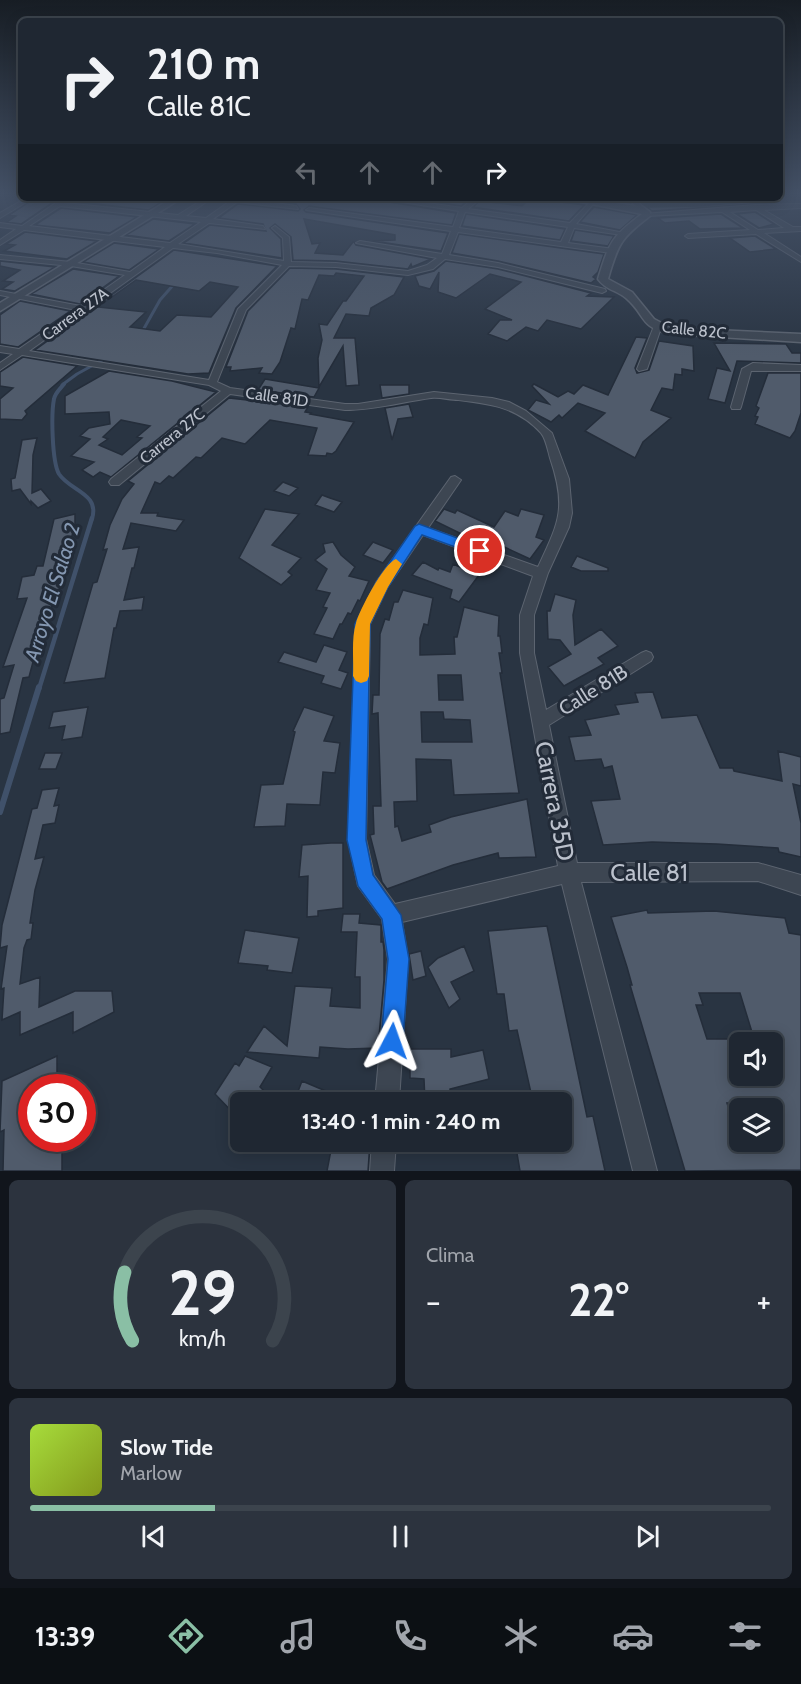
<!DOCTYPE html>
<html lang="es">
<head>
<meta charset="utf-8">
<style>
  :root { --surface:#1f2732; --page:#2c333e; --text:#f1f3f6; --muted:#a1a5ac; --line:#3c444d; --accent:#8abfa5 }
  body { margin:0; font-family:Cabin,sans-serif; background:var(--page); color:var(--text); height:100vh; display:flex; flex-direction:column; font-size:22px; white-space:nowrap }
  * { box-sizing:border-box; margin:0 }
  p { font-size:20px; color:var(--muted) }
  .icon { flex:none; width:33px; height:33px; fill:none; stroke:currentColor; stroke-width:2; stroke-linecap:round; stroke-linejoin:round }
  .map { position:relative; height:1171px; overflow:hidden }
  .panel { display:flex; flex-direction:column; gap:9px; padding:9px; background:#11151c; flex:1 }
  .panel>* { flex:none }
  .hud { position:absolute; left:18px; top:18px; width:765px; height:183px; border-radius:9px; box-shadow:0 3px 15px #0003,0 0 0 2px var(--line); background:#1f2732; color:var(--text); overflow:hidden }
  .controls { position:absolute; left:729px; top:1032px; display:grid; gap:12px }
  .controls a { display:grid; place-items:center; width:54px; height:54px; border-radius:9px; background:var(--surface); box-shadow:0 3px 15px #0003,0 0 0 2px var(--line); font-size:30px }
  .speed { position:absolute; left:18px; top:1074px; display:flex; gap:12px; font-size:30px; font-weight:700; text-align:center }
  .speed>* { display:grid; place-content:center; width:78px; height:78px; border-radius:50%; background:var(--surface); box-shadow:0 3px 15px #0003,0 0 0 2px var(--line); line-height:1 }
  .speed .limit { border:9px solid #d22; background:#fff; color:#111 }
  .pin { position:absolute; display:grid; place-items:center; width:51px; height:51px; color:#fff; margin:-26px; border:3px solid #fff; border-radius:50%; box-shadow:0 2px 6px #0007 }
  .me { position:absolute; width:66px; margin:-33px; rotate:4deg; stroke-linejoin:round; filter:drop-shadow(0 0 4px #0008) }
  .turn { display:flex; align-items:center; gap:21px; height:126px; padding:0 30px; font-size:27px }
  .turn .icon { width:78px; height:78px; stroke-width:2.5 }
  .turn b { display:block; font-size:42px; line-height:51px }
  .lanes { display:flex; align-items:center; height:57px; padding:0 30px; background:#0003; justify-content:center; gap:30px; direction:ltr }
  .lanes .off { opacity:.35 }
  .big { font-size:45px; font-weight:800; line-height:1.1 }
  .panel .widget { flex:1; display:flex; flex-direction:column; justify-content:center; gap:9px; min-width:0; padding:0 21px; border-radius:9px; background:var(--page) }
  .panel .dial { align-items:center; gap:0 }
  .dial svg { height:156px; overflow:visible; fill:none; stroke:var(--line); stroke-width:7; stroke-linecap:round; text-anchor:middle }
  .dial text { fill:var(--text); stroke:none }
  .song { display:flex; align-items:center; gap:18px }
  .cover { width:72px; height:72px; border-radius:9px; background:linear-gradient(135deg,hsl(80 70% 55%),hsl(70 70% 35%)) }
  .played { height:6px; border-radius:3px; background:linear-gradient(90deg,var(--accent) 25%,var(--line) 25%) }
  .keys { display:flex; justify-content:space-around; direction:ltr }
  .heat { display:flex; justify-content:space-between; align-items:center; font-size:33px; direction:ltr }
  .panel .tiles { flex:1; display:grid; gap:9px; grid-template-columns:1fr 1fr }
  .widget:last-child { grid-column:span 2 }
  .trip { position:absolute; left:230px; top:1092px; width:342px; height:60px; border-radius:9px; background:var(--surface); box-shadow:0 3px 15px #0003,0 0 0 2px var(--line); font-weight:800; line-height:60px; text-align:center }
  .menu { display:flex; height:96px; justify-content:space-around; align-items:center; background:#0c1014; color:var(--muted) }
  .menu .icon { width:42px; height:42px }
  .menu .selected { color:var(--accent) }
  .menu b { font-size:27px; color:var(--text) }
  .map>svg:first-child { display:block }
  .lines { fill:none; stroke-linecap:round; stroke-linejoin:round }
  .stream-far4 { stroke:#40516a; stroke-width:2 }
  .stream-far3 { stroke:#40516a; stroke-width:3 }
  .stream-far2 { stroke:#40516a; stroke-width:4 }
  .stream-far1 { stroke:#40516a; stroke-width:4.5 }
  .stream { stroke:#40516a; stroke-width:6 }
  .building { fill:#505b6b; stroke:#242d3a; stroke-width:1.5; fill-rule:evenodd }
  .minor-casing { stroke:#5c6470; stroke-width:2 }
  .tertiary-casing { stroke:#5c6470; stroke-width:3 }
  .minor { fill:#3d4652; fill-rule:evenodd }
  .tertiary { fill:#3d4652; fill-rule:evenodd }
  .route { fill:#1a73e8; stroke:#114b97; stroke-width:1.5 }
  .slow { fill:#f59e0b }
  .labels { text-anchor:middle; dominant-baseline:central; stroke-width:6; stroke-linejoin:round; paint-order:stroke }
  .far-street-label { font-size:16px; fill:#bbc1cc; stroke:#222b38 }
  .street-label { font-size:20px; fill:#bbc1cc; stroke:#222b38 }
  .water-label { font-size:21px; font-style:italic; fill:#8497b1; stroke:#222b38 }
  .near-street-label { font-size:24px; fill:#bbc1cc; stroke:#222b38 }
</style>
</head>
<body>
<div class="map">
<svg width="801" height="1171" viewBox="0 0 801 1171">
  <rect width="100%" height="100%" fill="#293442"/>
  <g class="lines">
    <path class="stream-far4" d="M260 233 282 222"/>
    <path class="stream-far3" d="M142 332 160 300 175 283
      M62 385 77 374 106 358"/>
    <path class="stream-far2" d="M64 384C60 389 55 393 54 399 51 414 52 462 59 474 70 491 100 493 92 519"/>
    <path class="stream-far1" d="M39 689 92 518"/>
    <path class="stream" d="M0 812 39 687"/>
  </g>
  <path class="building" d="M35 198H59L21 224 7 222 16 216 9 215Z
    M71 198H168L149 210 70 201Z
    M257 198H295L321 202 326 198H375L377 200 456 213 452 225 309 206 304 210 306 212 448 233 441 251 373 241 395 240V235L304 219 312 244 320 243 315 253 343 255 353 242H354L356 245 431 259 412 267 411 264 408 269 336 261 293 260 291 237 275 224 270 228 281 239 282 258 184 243 210 225 266 231 263 224 219 218 238 204 298 211 300 209 296 204Z
    M409 198H470L461 206Z
    M483 198H494L489 202 522 206 530 198 584 205 569 221 473 207Z
    M766 198 782 199 783 202 652 211 647 207 700 206 767 200Z
    M594 207 637 215 620 230 580 222Z
    M61 208 137 217 110 233 35 225Z
    M755 212 774 224 759 228 737 214Z
    M466 214 565 229 560 240 462 226Z
    M721 214 743 228 700 229 689 221 665 223 658 218Z
    M153 219 195 224 169 241 126 235Z
    M575 230 614 236 608 246 571 241Z
    M25 232 97 241 67 259 4 251 15 245 6 244Z
    M459 234 604 254 598 272 593 277 596 279 591 283 498 261 452 253Z
    M755 236 776 249 750 252 730 238Z
    M114 243 159 249 129 270 83 262Z
    M174 250 277 266 236 308 209 373 188 374 35 350ZM136 280 199 291 210 282 238 287 211 317 177 315 160 331 130 327 146 312 98 307Z
    M0 261 55 267 15 291 2 289 13 282 3 281 20 270 0 266Z
    M446 261 498 269 591 293 587 296 614 297 581 329 547 320 538 331 526 327 507 341 488 334 500 320H512L485 309 521 282 490 274 456 298 438 292 439 272 430 289 419 286 415 276 434 271Z
    M290 268 336 269 404 277 394 295 371 308 369 316 346 314 334 338H355L359 385 346 386 343 346 319 387 318 358 322 340 319 324 327 325 343 301H346L364 276 336 273 334 276 319 275 308 300 302 299 295 329 291 328 280 362 272 374 259 373 262 368 230 371 231 367H226L248 311Z
    M73 269 119 276 80 304 31 294Z
    M20 301 70 311 18 347 0 344V315Z
    M636 337 647 338 635 368 637 373 649 370 659 341 693 346 694 371 682 369V375L675 374 673 390 662 388 651 410 671 418 643 442 635 458 585 431 605 413 578 403 562 418 559 415 551 422 528 410 536 400 549 404 532 386 534 384 558 397 568 391 574 394 583 385 608 395Z
    M714 343 786 344 792 353H801V363L737 361 725 403 708 399 717 368 730 371Z
    M23 357 77 366 25 411 27 414 22 420 0 419V399L13 388 0 386V372Z
    M109 371 172 381 216 392 111 477 100 472 93 477 82 470 94 462 71 456 90 439 80 436 89 428 110 424 109 412 65 414V396ZM121 420 150 426 137 437 142 438 122 455 99 445 108 439 103 437Z
    M768 373H801V413L795 431 790 438 755 424 758 417 755 416 759 408 756 406Z
    M265 379 319 388 314 397 258 390Z
    M380 385H409V394L382 398Z
    M229 398 308 407 305 412 311 413 310 414 354 422 336 451 332 454 327 453 326 456 308 455 317 428 270 420 245 444 222 438 201 458 196 457 173 478 169 476 160 484 155 482 141 513H158L157 516 184 520 176 531 131 523 123 549 139 547 134 568H132L124 600 144 597 142 610 120 611 116 628H114L105 678 64 683 93 583 97 582 107 549 103 550 110 525 122 499 134 484 128 481Z
    M409 404 413 417 398 419 392 440 385 408Z
    M37 438 33 455 32 493 41 489 51 501 38 508 31 501V504L20 489 12 491 11 479 15 478 22 440Z
    M283 482 298 488 289 496 274 491Z
    M322 495 330 498 342 502 334 512 315 505Z
    M265 509 299 514 272 545 301 558 288 572 292 575 281 585 239 558Z
    M444 509 455 513 457 510 494 527 505 511 518 516 521 509 544 515 536 537 544 540 530 559 500 545 499 547 488 543 486 546 435 521Z
    M75 514V524L65 563H67L58 594 55 595 36 662H33L29 677 23 678 10 732 0 734V699L4 698 14 665 3 667 27 598 17 599 22 577 34 575 37 566H43L54 519Z
    M333 542 341 555 355 567 349 576 369 581 360 601 358 600 351 614 348 613 342 624H340L333 639 314 634 327 608 323 607 330 593 316 590 327 569 315 560 325 552 323 544Z
    M373 542 393 550 383 563 363 555Z
    M577 556 608 568V571H581L571 567Z
    M423 562 438 570 439 568 450 572 453 564 479 575 459 602 450 598 452 590 412 575Z
    M403 590 433 598 428 625 424 624 420 638V655L455 654 454 637H457L464 607 499 616 498 636H500L502 653H499L502 673H500L519 793 454 795 451 760 416 759 417 801 394 802 395 827 398 826 402 841 431 832 429 825 451 817 527 799 536 857 499 858 498 853 453 865 387 889 382 882 370 835 374 834 373 806H381L378 713 372 714 373 695H379L380 634 385 619 389 620 394 602H398ZM438 675H461L463 700H439ZM421 712H443L444 719 470 720 472 742H422Z
    M555 594 576 600 573 615 575 645 601 629 618 646 598 658 604 664 564 686 548 667 571 654 560 640 548 639 547 611H550Z
    M324 645 347 652 339 670 348 673 341 689 321 683 324 676 278 662 284 652 316 662Z
    M653 692 662 718 697 715 720 768H733L734 771 782 781 778 751 801 757V786L793 784 801 823V857L779 852 778 848 717 844 652 842 603 845 591 801 620 799 612 766 604 768 601 759 575 761 569 737 591 735 585 720 619 714 615 705 638 702 635 693Z
    M88 707 82 737 62 740 65 726 49 728 53 712Z
    M304 707 334 716 324 741 340 743 335 773 323 772 320 805 287 804 285 826 254 827 261 785 283 784 295 732 293 731Z
    M45 753H62L56 769H39Z
    M59 788 54 806 59 805 55 823 43 825 35 859 44 857 35 890 30 923H33L31 939 27 940 24 948 20 984 40 977 39 1007 75 991H112L114 1012 73 1033V1012L20 1035V1012L2 1020 4 988 1 989 7 946 0 948 2 925 32 809 37 808 42 790Z
    M331 843H343V908L318 911V916L307 917 308 876 299 877 302 845Z
    M647 910 648 913 714 911 785 918 789 933 801 935V1170L685 1171 630 985H632L627 967 611 917ZM699 993H740L755 1042H772V1076H740V1039H707L696 1005H703ZM727 1103 772 1104V1142H739Z
    M343 914H360L359 923 381 925V942H383L384 950V980L378 1048 348 1049 320 1047 319 1058 247 1052 264 1026 287 1046 295 986 332 988 330 1006 360 1008V977H355L357 932H341Z
    M547 926 587 1117 593 1116 605 1171H520L515 1142H573L566 1112H561V1102H533L517 1030 509 1031 504 994H497L488 931Z
    M245 930 299 938 292 973 267 970 268 966 238 963Z
    M464 946 474 971 451 982 460 999 449 1008 428 967 438 958Z
    M421 951 426 976 413 980 409 954Z
    M410 1049H451V1057L483 1050 489 1079 450 1089 451 1102H425L424 1079 410 1078Z
    M57 1056V1088H32V1138H62V1171H3L4 1130 0 1132 2 1081Z
    M245 1056 272 1067 260 1087 275 1102H240V1120L215 1094 235 1063 239 1066Z
    M302 1081 352 1102H294Z
    M335 1142H370L368 1171H327L331 1150H334Z"/>
  <g class="lines">
    <defs>
      <path id="minor" d="M26 198H33L0 218V213Z
        M63 198 69 199 65 203 178 215 205 198H212L186 216 206 218 230 201 216 198H242L296 206 298 209 237 202 213 219 263 226 265 229 209 223 178 244 284 261 283 238 272 228 275 226 289 237 291 262 336 263 408 271 427 265 437 258 356 243 360 241 442 254 451 231 306 210 309 208 453 227 459 211 377 198H393L462 208 474 198H481L468 209 570 223 591 201 594 203 576 224 625 233 622 235 574 228 568 243 614 249V253H611L458 232 449 255 498 263 605 289 606 291 602 293 498 267 445 259 433 269 408 275 336 267 289 266 246 310 217 382 230 388 345 404H358L434 392 492 398 509 402 526 411 552 433 569 479 572 513 569 527 548 573 534 615V653L546 710 641 653 646 651 651 653 653 657 651 661 549 725 577 863H758L801 875V895L758 881 581 882 657 1171H633L562 884 402 922 408 959 399 1102H375L388 959 382 919 358 886 348 839 356 624 377 581 451 477 455 476 461 480 428 528 538 567C559 522 567 508 550 458 548 451 546 439 541 433 517 407 491 404 458 400 449 400 440 397 431 398 402 402 374 410 345 410L230 394 119 485H111L109 482 111 479 221 391 209 385 22 355 0 370V363L13 354 0 352V346L19 349 76 310 0 295V291L81 306 125 275 71 266 0 259V255L71 262 130 272 165 247 24 230 0 245V240L16 229 0 227V223L22 226ZM60 206 201 222 170 243 29 226ZM465 212 568 227 561 242 459 228ZM173 248 217 253 282 265 238 309 209 380 29 351ZM423 535 533 576 520 615V653L558 866 395 904 374 875 366 839 370 624 387 588Z
        M627 198H634L646 210 641 211Z
        M801 204V208L764 210 793 227H801V231L764 233 801 257V262L756 234 688 238 685 236 688 234 750 230 722 212 647 216 644 214 755 205ZM756 210 784 228 758 230 730 212Z
        M654 326 661 328 647 369 639 371 637 369Z
        M753 363 801 365V371H751L741 407 740 409H732L731 407 742 369Z
        M372 1142H396L394 1171H370Z"/>
      <path id="tertiary" d="M172 198H182L0 311V303Z
        M561 198H581L643 207 650 212V216C621 238 618 244 608 279L632 292 654 319 671 328 801 334V342L670 334C639 327 646 315 626 298 616 290 606 290 598 279 609 243 611 237 642 214Z"/>
    </defs>
    <use href="#minor" class="minor-casing"/>
    <use href="#tertiary" class="tertiary-casing"/>
    <use href="#minor" class="minor"/>
    <use href="#tertiary" class="tertiary"/>
  </g>
  <linearGradient id="sky" x2="0" y2="1"><stop stop-color="#171d24"/><stop offset="0.54" stop-color="#435065"/><stop offset="1" stop-color="#435065" stop-opacity="0"/></linearGradient>
  <rect width="801" height="358" fill="url(#sky)"/>
  <path class="route" d="M419 524 485 548 486 551 480 556 422 535 388 587 370 624 366 840 373 875 401 915 409 959 403 1041 400 1049 392 1052 384 1049 381 1041 388 959 382 919 358 886 347 840 355 624 377 581 415 526Z"/>
  <path class="slow" d="M396 559 402 564 388 587 370 624 369 676 367 681 361 683 356 681 353 676C354 660 351 639 356 623 359 611 384 563 396 559Z"/>
  <g class="labels">
    <g class="far-street-label">
      <text transform="translate(75 314) rotate(-36)">Carrera 27A</text>
      <text transform="translate(694 330) rotate(6)">Calle 82C</text>
      <text transform="translate(277 397) rotate(8)">Calle 81D</text>
      <text transform="translate(172 436) rotate(-39)">Carrera 27C</text>
    </g>
    <g class="street-label">
      <text transform="translate(593 690) rotate(-32)">Calle 81B</text>
    </g>
    <g class="water-label">
      <text transform="translate(52 592) rotate(-73)">Arroyo El Salao 2</text>
    </g>
    <g class="near-street-label">
      <text transform="translate(555 801) rotate(79)">Carrera 35D</text>
      <text x="649" y="872">Calle 81</text>
    </g>
  </g>
</svg>
<div class="controls">
<a><svg class="icon" aria-label="sound" viewBox="0 0 24 24"><path d="M4 9h4l5-4v14l-5-4H4zM17 9q2 3 0 6"/></svg></a>
<a><svg class="icon" aria-label="layers" viewBox="0 0 24 24"><path d="M12 4l9 5-9 5-9-5zM3 14l9 5 9-5"/></svg></a>
</div>
<div class="speed"><div class="limit">30</div></div>
<div class="pin" style="left:480px;top:551px;background:#d93025"><svg class="icon" aria-label="arrive" viewBox="0 0 24 24"><path d="M6 21V4h12l-3 4 3 4H6"/></svg></div>
<svg class="me" style="left:392px;top:1041px" viewBox="-20 -20 40 40"><path d="M0-17L14 15 0 8-14 15z" fill="#1a73e8" stroke="#fff" stroke-width="4"/></svg>
<div class="trip">13:40 · 1 min · 240 m</div>
<div class="hud">
<div class="turn"><svg class="icon" aria-label="right" viewBox="0 0 24 24"><path d="M7 20v-9h11M14 6l5 5-5 5"/></svg><div><b>210 m</b>Calle 81C</div></div>
<div class="lanes"><svg class="icon off" aria-label="left" viewBox="0 0 24 24"><path d="M17 20v-9H6M10 6l-5 5 5 5"/></svg><svg class="icon off" aria-label="ahead" viewBox="0 0 24 24"><path d="M12 20V5M6 11l6-6 6 6"/></svg><svg class="icon off" aria-label="ahead" viewBox="0 0 24 24"><path d="M12 20V5M6 11l6-6 6 6"/></svg><svg class="icon" aria-label="right" viewBox="0 0 24 24"><path d="M7 20v-9h11M14 6l5 5-5 5"/></svg></div>
</div>
</div>
<section class="panel">
<div class="tiles">
<div class="widget dial"><svg viewBox="0 0 100 80">
<path d="M14 69A42 42 0 1 1 86 69"/>
<path d="M14 69A42 42 0 0 1 10 34" stroke="#8abfa5"/>
<text x="50" y="56" font-size="32" font-weight="700">29</text>
<text x="50" y="72" font-size="11">km/h</text>
</svg></div>
<div class="widget"><p>Clima</p>
<div class="heat"><a>−</a><b class="big">22°</b><a>+</a></div>
</div>
<div class="widget">
<div class="song"><i class="cover"></i><div><b>Slow Tide</b><p>Marlow</p></div></div>
<div class="played"></div>
<div class="keys"><svg class="icon" aria-label="previous" viewBox="0 0 24 24"><path d="M18 5L8 12l10 7zM5 5v14"/></svg><svg class="icon" aria-label="pause" viewBox="0 0 24 24"><path d="M8 5v14M16 5v14"/></svg><svg class="icon" aria-label="next" viewBox="0 0 24 24"><path d="M6 5l10 7-10 7zM19 5v14"/></svg></div>
</div>
</div>
</section>
<nav class="menu">
<b>13:39</b>
<svg class="icon selected" aria-label="directions" viewBox="0 0 24 24"><path d="M12 3l9 9-9 9-9-9zM9 14v-3h6M13 9l2 2-2 2"/></svg>
<svg class="icon" aria-label="music" viewBox="0 0 24 24"><path d="M9 18V5l10-2v13"/><circle cx="6" cy="18" r="3"/><circle cx="16" cy="16" r="3"/></svg>
<svg class="icon" aria-label="phone" viewBox="0 0 24 24"><path d="M5 4h4l2 5-3 2q2 4 5 5l2-3 5 2v4C11 20 4 13 5 4z"/></svg>
<svg class="icon" aria-label="climate" viewBox="0 0 24 24"><path d="M12 3v18M4 7l16 10M4 17L20 7"/></svg>
<svg class="icon" aria-label="car" viewBox="0 0 24 24"><path d="M5 17H2v-5l4-1 3-4h7l3 4 3 1v5h-3M9 17h6M6 11h13"/><circle cx="7" cy="17" r="2"/><circle cx="17" cy="17" r="2"/></svg>
<svg class="icon" aria-label="filters" viewBox="0 0 24 24"><path d="M4 7h16M4 17h16"/><circle cx="9" cy="7" r="2"/><circle cx="15" cy="17" r="2"/></svg>
</nav>
</body>
</html>
